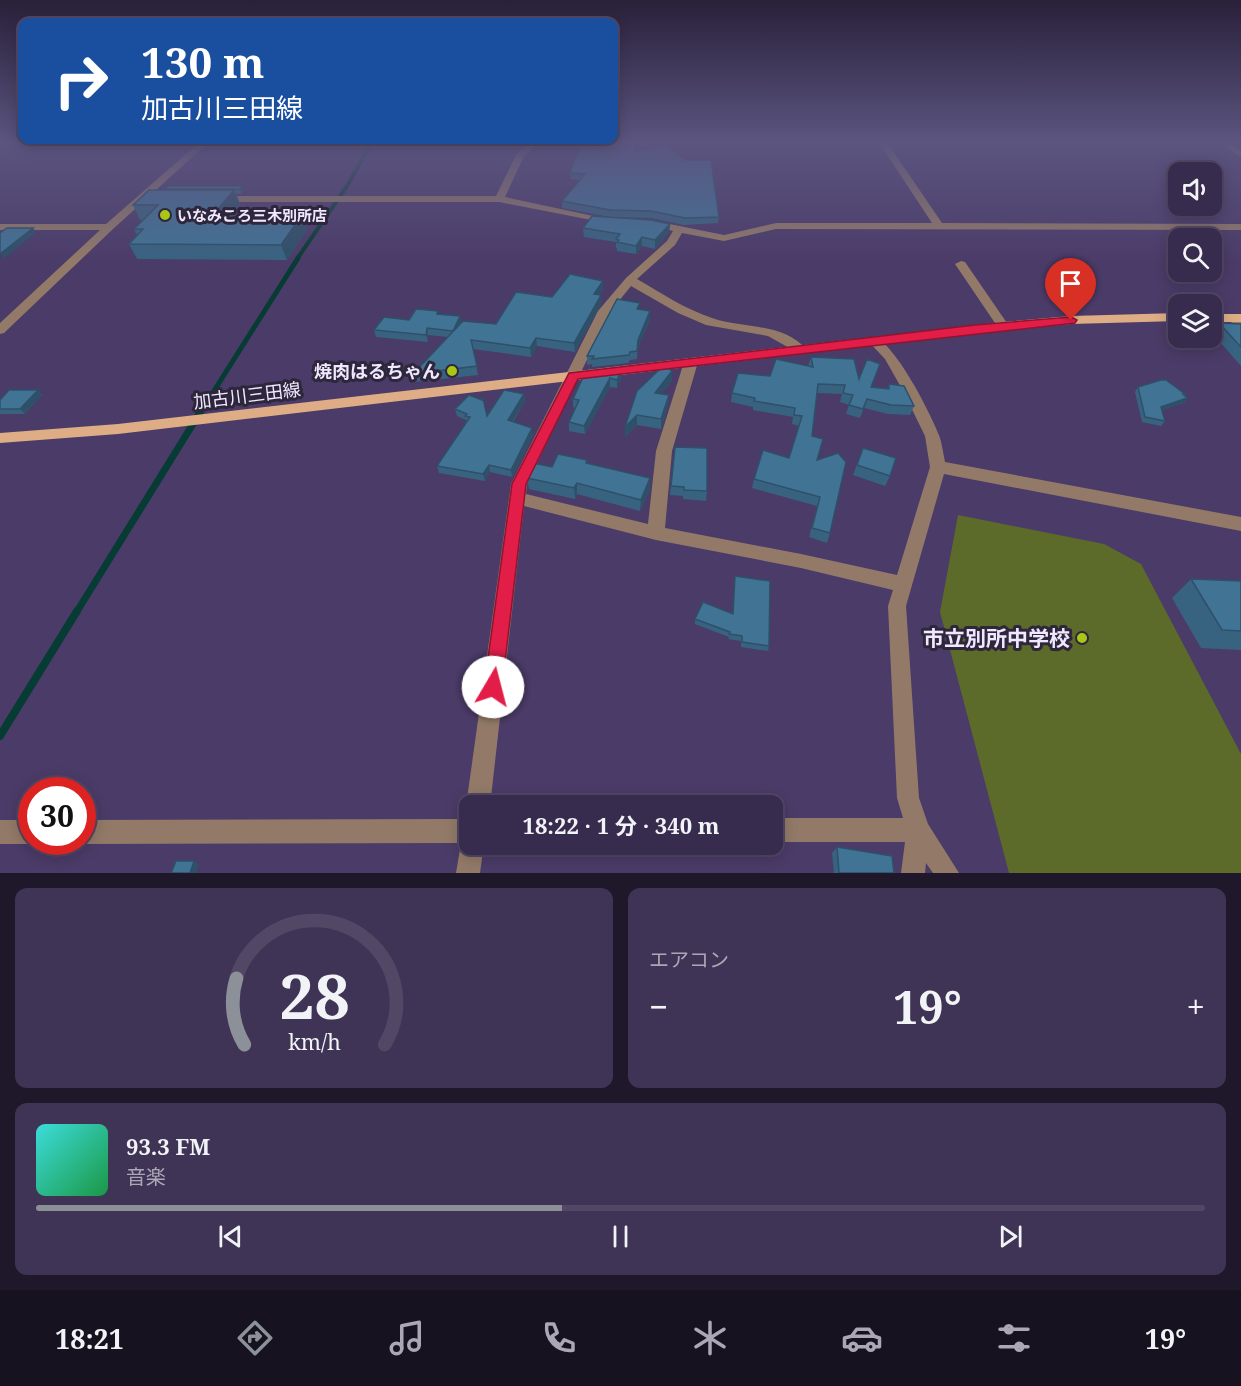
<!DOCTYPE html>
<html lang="ja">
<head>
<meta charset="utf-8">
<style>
  :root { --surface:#382c4e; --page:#3f3455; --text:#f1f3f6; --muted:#aba7b6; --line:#524866; --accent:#8c9099 }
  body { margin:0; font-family:"Noto Serif","Noto Sans JP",serif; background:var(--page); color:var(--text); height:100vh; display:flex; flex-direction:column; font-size:22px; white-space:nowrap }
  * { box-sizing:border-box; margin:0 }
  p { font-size:20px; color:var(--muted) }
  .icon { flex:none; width:33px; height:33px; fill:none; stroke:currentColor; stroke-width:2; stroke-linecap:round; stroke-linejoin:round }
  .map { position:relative; height:873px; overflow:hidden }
  .panel { display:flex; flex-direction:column; gap:15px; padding:15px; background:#1f182b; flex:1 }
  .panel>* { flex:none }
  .guide { position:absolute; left:18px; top:18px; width:600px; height:126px; border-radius:12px; box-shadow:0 3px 15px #0003,0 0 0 2px var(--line); background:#1a4fa0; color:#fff; overflow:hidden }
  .controls { position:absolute; left:1168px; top:162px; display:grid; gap:12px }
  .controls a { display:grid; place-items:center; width:54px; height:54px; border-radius:12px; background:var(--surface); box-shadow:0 3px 15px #0003,0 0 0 2px var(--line); font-size:30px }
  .speed { position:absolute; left:18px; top:777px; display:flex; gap:12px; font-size:30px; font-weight:700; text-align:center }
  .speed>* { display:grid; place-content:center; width:78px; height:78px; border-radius:50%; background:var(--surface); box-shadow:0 3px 15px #0003,0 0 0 2px var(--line); line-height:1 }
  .speed .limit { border:9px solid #d22; background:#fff; color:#111 }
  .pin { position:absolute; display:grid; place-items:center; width:51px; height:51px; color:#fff; margin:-62px -26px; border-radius:50% 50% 50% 0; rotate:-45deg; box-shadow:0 0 6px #0007 }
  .pin .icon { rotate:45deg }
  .me { position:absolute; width:66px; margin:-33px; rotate:8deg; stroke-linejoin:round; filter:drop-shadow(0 0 4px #0008) }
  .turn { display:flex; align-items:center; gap:21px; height:126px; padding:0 24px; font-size:27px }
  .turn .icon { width:78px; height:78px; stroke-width:2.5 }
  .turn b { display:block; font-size:42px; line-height:51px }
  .big { font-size:45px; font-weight:700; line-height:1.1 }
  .panel .tile { flex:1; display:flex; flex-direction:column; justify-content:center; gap:9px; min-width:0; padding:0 21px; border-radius:12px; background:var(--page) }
  .panel .dial { align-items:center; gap:0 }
  .dial svg { height:156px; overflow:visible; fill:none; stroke:var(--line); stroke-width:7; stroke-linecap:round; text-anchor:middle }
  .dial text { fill:var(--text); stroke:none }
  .song { display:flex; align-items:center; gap:18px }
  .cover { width:72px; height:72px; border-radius:9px; background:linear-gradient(135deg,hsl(180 70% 55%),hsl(140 70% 35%)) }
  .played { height:6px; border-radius:3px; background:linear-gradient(90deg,var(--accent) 45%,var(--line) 45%) }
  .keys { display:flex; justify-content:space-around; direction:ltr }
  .heat { display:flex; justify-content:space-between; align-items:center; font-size:33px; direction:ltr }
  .panel .tiles { flex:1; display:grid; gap:15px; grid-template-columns:1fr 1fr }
  .tile:last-child { grid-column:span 2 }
  .trip { position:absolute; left:459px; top:795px; width:324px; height:60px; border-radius:12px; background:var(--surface); box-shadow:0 3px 15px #0003,0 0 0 2px var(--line); font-weight:700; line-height:60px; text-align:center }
  .tab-bar { display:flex; height:96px; justify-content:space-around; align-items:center; background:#16121f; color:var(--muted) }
  .tab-bar .icon { width:42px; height:42px }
  .tab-bar .current { color:var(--accent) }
  .tab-bar b { font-size:27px; color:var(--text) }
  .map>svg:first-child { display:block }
  .green { fill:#5d6b2a }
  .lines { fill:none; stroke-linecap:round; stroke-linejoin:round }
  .stream-far3 { stroke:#073c34; stroke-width:4 }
  .stream-far2 { stroke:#073c34; stroke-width:5 }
  .stream-far1 { stroke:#073c34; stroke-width:7 }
  .stream { stroke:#073c34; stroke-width:8 }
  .minor { fill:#937a68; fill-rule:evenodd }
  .major { fill:#dead86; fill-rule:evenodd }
  .wall { fill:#386380 }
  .shaded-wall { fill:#2e5068 }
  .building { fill:#417395; stroke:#2e5068; stroke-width:1.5 }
  .route { fill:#e11d48; stroke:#92132f; stroke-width:1.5 }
  .poi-dot { fill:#aac717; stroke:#2e273c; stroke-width:2 }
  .labels { text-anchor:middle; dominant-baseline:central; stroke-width:6; stroke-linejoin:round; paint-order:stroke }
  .far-poi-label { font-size:15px; font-weight:bold; fill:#efe8ff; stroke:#2e273c; text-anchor:start }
  .poi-label { font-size:18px; font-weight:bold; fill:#efe8ff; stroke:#2e273c; text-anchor:end }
  .street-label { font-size:18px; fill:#efe8ff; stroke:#2e273c }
  .near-poi-label { font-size:21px; font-weight:bold; fill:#efe8ff; stroke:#2e273c; text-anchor:end }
</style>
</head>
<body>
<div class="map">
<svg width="1241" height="873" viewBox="0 0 1241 873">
  <rect width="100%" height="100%" fill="#4b3b68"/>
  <path class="green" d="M958 515 1104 544 1141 564 1241 754V873H1009L940 612Z"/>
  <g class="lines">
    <path class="stream-far3" d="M297 259 347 186 373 141"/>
    <path class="stream-far2" d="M200 413 298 258"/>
    <path class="stream-far1" d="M76 613 201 411"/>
    <path class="stream" d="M0 736 77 611"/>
    <path class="minor" d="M201 141H210L113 229 4 333 0 334V323L100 230H0V224H106Z
      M532 141H541L524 156 505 197 612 220V224L499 202H217L212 199 217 196H496L516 155Z
      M878 141H886L942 223 1241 224V230L776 229 724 241 682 233 675 245 637 279C661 293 685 309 712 318 743 329 783 322 807 350L800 354 768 336 706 325 678 313 631 286 610 312 527 484 526 494 648 524 656 451 684 362 691 358 698 362 672 451 665 528 801 554 897 575 930 467 925 436 902 389 885 359 868 341 874 337C895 343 931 414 939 435 942 443 943 453 945 462L1241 517V531L944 474 906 606 919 798 928 824 959 873H933L926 863 925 873H901L905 842H772V818H903L897 798 888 606 893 590 801 568 656 540 524 506 490 806H470V813L466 806 511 484 598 311 626 278 667 241 673 231 645 223 650 220 724 235 776 223H932Z
      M1216 141H1225L1241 150V157Z
      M961 261 965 262 1009 326 1007 329 1003 330 997 326 955 264Z
      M1233 314 1241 318V329L1237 328 1227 318Z
      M470 819V844H484L480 873H456L461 843 82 844 76 842H82V820Z
      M0 820H32V842H38L32 844H0Z"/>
    <path class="major" d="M1179 313V321L1071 324 1003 330 118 434 0 443V433L118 424 1003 322 1071 316Z
      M1212 314H1241V322H1212Z"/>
  </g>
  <path class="wall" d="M635 151 719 217 718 223 684 225 651 218 610 217 562 208V201L580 180 571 179 570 173Z
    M243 186 244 190 241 194H236L240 204 231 216 307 230 287 260 137 259 129 244 137 235 134 229 144 220H140L133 205 165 190Z
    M670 224 669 232 655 249 642 246 636 254 617 251V248H616V242L584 237 583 228Z
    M603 281V289L599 295H601V304L575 352 537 346 531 357 473 349 478 375 415 382 413 374 448 337 428 335V342L376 337 374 330 409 320 439 314 460 316 461 323 496 324 552 297Z
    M640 310 650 311V319L638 348 637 359 630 360 628 363 592 367V364L587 365V356Z
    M1219 323 1241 324V366L1212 333Z
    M811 357 859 379 872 387 887 389 889 384 914 406 910 415 888 414 864 408 860 418 846 414 849 405 840 402 842 394 817 393 812 436 830 533 827 543 809 537 817 506 752 488 754 479 789 458 799 426 792 424 793 417 753 410V407L731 402 732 393 808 366Z
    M622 369V377L617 388 610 387 585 434 569 431V422L575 408 573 407V399Z
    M672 381 661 394 669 395 668 405 661 429 637 425 625 437V427Z
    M1138 387 1184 395 1187 398 1184 403 1162 410 1165 421 1161 426 1142 422 1135 392Z
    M38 390 42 395 25 414H0V400Z
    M524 394 525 401 513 422 533 435 512 477 490 472 485 481 439 473 437 466 467 422 466 420 457 416 455 409 482 400 487 416Z
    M675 447 707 491 706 501 683 499V496L670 495Z
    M863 448 890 476 885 486 853 475Z
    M587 460V463L650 478V490L640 511 577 494 575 499 529 489 527 478Z
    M735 576 769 646 768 651 741 647V641L728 639 729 637 695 624V619L733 613Z
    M1191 579 1241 581V650L1201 648 1172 598Z
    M837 847 894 873H834L832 853Z"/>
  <path class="shaded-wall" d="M243 186 244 190 241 194 240 189Z
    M234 190 240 204 218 230 212 216Z
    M301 216 307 230 287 260 281 245Z
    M670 224 669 232 655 249V240Z
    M33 228 36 232 4 259 1 254Z
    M642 237V246L636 254V246Z
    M603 281V289L594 302V294Z
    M601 295V304L575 352 574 343Z
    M650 311V319L638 348 637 359 638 340Z
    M460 316 461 323 454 338 453 331Z
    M427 328 428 335V342L426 335Z
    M536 338 537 346 531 357 530 348Z
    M622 369V377L617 388V380Z
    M672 371V381L654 403 655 393Z
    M610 378V387L585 434 584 426Z
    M38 390 42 395 25 414 20 409Z
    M524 394 525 401 509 427 508 420Z
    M669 395 668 405 661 429V419Z
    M1187 398 1184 403 1157 412 1161 407Z
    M637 415V425L625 437V427Z
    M532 428 533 435 512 477 511 470Z
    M489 465 490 472 485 481 483 474Z
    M650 478V490L640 511 641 500Z
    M577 483V494L575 499 574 488Z
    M194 861 199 864 196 873H190Z"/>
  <path class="building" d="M581 141H634L635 151 666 145 685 160H711L719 217 685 218 651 211 610 210 562 201 585 174 570 173Z
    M168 186H243L240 189H165Z
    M149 190H234L212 216H301L281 245 129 244 143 229H134L158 205H133Z
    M592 216 651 220 670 224 655 240 642 237 636 246 617 242 619 240 616 239 620 234 583 228Z
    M7 228H33L0 254V233Z
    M570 274 603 281 594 294 601 295 574 343 536 338 530 348 471 340 477 366 413 374 463 321 496 324 516 292 552 297Z
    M617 299 640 303 637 309 650 311 638 340 637 351 630 352 629 355 592 359 594 356H587Z
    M416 309 438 311 437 314 460 316 453 331 427 328 426 335 374 330 384 317 409 320Z
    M1219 323 1241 324V347Z
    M811 357 854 359 859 379 867 359 880 364 871 387 889 389V384L904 386 914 406 891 405 867 399 863 409 849 405 853 395 843 393 845 385 818 384 812 436 823 439 817 460 838 453 846 462 830 533 812 528 820 497 754 479 763 450 789 458 802 416 794 415 795 408 754 401 755 398 732 393 738 373 770 376 776 359 813 367Z
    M664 365 672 371 655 393 669 395 661 419 637 415 625 427 637 391Z
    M622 369 617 380 610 378 584 426 569 422 579 400 573 399 585 373Z
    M1161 380H1166L1185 394H1183L1187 398 1161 407 1165 421 1145 417 1138 387Z
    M9 390H38L20 409H0V400Z
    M504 390 524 394 508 420 532 428 511 470 489 465 483 474 437 466 470 417 465 416 467 414 455 409 469 395 482 400 483 398 487 416Z
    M675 447 707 448V491L684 490V487L671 486Z
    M863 448 896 458 890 476 857 465Z
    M558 454 587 460 586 463 650 478 641 500 577 483 574 488 527 478 533 463 552 467Z
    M735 576 770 581 769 646 742 642V636L729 634 730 632 695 619 703 602 733 614Z
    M1191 579 1241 581V631L1222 630Z
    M837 847 892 856 894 873H839Z
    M176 861H194L190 873H171Z"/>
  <linearGradient id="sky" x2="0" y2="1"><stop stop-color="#292039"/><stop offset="0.54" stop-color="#5b5580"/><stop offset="1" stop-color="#5b5580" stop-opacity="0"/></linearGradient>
  <rect width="1241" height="263" fill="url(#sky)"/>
  <path class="route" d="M1071 317 1077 320 1075 323 578 379 526 484 502 687 500 694 493 696 486 694 484 687 512 484 569 373 975 325Z"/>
  <g class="poi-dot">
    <circle cx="165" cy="215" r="6"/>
    <circle cx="452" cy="371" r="6"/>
    <circle cx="1082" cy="638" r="6"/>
  </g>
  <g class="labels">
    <g class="far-poi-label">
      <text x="177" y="215">いなみころ三木別所店</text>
    </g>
    <g class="poi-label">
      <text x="440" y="371">焼肉はるちゃん</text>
    </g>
    <g class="street-label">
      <text transform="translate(247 395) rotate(-7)">加古川三田線</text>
    </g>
    <g class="near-poi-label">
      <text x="1070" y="638">市立別所中学校</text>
    </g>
  </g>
</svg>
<div class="controls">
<a><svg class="icon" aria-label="sound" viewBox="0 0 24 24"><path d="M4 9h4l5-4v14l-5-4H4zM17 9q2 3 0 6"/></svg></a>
<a><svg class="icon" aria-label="search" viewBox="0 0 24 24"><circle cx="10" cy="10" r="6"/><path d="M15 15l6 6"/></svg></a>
<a><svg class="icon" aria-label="layers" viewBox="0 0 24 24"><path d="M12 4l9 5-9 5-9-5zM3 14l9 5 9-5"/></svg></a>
</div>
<div class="speed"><div class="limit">30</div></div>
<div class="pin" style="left:1071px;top:320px;background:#d93025"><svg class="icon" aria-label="arrive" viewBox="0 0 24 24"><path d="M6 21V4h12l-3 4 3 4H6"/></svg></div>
<svg class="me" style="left:493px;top:687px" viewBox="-20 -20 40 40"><circle r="19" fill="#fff"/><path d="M0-13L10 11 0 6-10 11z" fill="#e11d48"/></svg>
<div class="trip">18:22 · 1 分 · 340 m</div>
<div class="guide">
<div class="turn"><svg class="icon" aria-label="right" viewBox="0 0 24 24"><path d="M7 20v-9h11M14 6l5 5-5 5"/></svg><div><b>130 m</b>加古川三田線</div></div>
</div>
</div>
<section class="panel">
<div class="tiles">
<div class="tile dial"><svg viewBox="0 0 100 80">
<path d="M14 69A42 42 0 1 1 86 69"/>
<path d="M14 69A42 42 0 0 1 10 35" stroke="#8c9099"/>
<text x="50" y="56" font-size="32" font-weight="700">28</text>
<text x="50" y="72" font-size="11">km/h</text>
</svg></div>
<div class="tile"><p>エアコン</p>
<div class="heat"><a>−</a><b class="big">19°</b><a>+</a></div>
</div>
<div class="tile">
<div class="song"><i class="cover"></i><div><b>93.3 FM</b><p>音楽</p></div></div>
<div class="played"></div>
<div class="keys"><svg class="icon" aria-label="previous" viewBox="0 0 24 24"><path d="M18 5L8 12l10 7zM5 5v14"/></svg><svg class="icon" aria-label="pause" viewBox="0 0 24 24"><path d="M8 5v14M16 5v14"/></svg><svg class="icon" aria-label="next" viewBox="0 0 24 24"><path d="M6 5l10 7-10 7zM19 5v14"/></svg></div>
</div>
</div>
</section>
<nav class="tab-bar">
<b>18:21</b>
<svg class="icon current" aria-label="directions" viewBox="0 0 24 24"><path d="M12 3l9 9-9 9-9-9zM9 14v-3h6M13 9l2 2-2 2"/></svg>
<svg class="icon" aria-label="music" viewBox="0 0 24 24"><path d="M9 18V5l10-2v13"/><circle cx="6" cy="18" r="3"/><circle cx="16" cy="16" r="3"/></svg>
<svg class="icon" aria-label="phone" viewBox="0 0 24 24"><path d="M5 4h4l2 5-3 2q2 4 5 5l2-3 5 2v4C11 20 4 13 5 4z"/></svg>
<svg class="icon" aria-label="climate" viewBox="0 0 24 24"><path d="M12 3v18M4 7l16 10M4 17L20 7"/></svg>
<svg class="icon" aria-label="car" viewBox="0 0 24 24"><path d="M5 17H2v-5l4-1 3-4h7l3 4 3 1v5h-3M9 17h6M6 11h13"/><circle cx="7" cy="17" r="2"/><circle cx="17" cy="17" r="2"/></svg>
<svg class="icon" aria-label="filters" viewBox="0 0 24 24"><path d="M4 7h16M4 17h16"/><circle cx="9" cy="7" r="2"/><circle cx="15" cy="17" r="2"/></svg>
<b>19°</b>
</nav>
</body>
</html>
